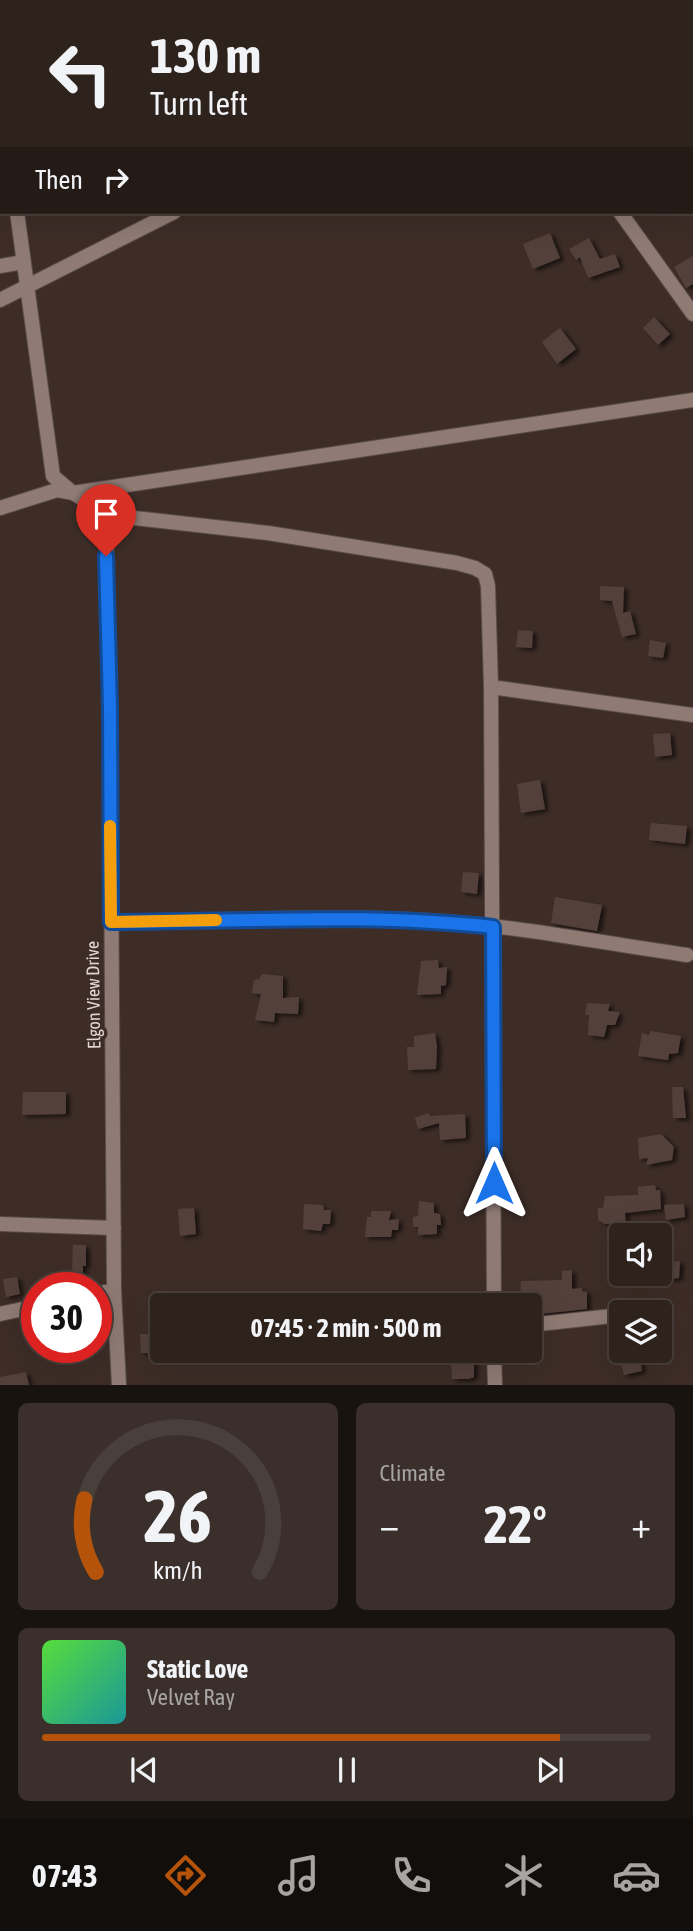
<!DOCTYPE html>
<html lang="en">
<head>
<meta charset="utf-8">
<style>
  :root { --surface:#2e221d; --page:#3a2f2a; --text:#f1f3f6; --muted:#a7a4a4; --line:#493f3b; --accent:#b45309 }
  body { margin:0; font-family:"Asap Condensed",sans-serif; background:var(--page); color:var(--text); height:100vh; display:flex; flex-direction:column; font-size:26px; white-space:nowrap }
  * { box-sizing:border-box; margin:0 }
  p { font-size:23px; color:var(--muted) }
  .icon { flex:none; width:38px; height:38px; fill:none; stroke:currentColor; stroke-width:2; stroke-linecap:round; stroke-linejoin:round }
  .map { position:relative; height:1385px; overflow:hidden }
  .sheet { display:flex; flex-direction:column; gap:18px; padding:18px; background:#191310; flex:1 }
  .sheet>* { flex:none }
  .top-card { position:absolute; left:0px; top:0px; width:693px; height:214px; box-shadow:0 7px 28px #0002,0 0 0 2px var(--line); background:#2e221d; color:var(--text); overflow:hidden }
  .fabs { position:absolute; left:609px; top:1223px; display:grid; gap:14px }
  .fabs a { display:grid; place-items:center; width:63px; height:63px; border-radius:7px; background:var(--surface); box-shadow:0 7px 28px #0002,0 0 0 2px var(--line); font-size:35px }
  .speed { position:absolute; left:21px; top:1272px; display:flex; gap:14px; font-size:35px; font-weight:700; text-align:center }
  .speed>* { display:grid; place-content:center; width:91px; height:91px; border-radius:50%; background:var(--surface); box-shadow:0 7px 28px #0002,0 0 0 2px var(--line); line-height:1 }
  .speed .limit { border:10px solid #d22; background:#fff; color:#111 }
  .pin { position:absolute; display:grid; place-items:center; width:60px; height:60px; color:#fff; margin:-72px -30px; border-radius:50% 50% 50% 0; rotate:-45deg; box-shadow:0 0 7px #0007 }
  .pin .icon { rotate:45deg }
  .me { position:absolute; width:77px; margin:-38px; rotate:0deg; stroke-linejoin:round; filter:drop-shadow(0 0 5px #0008) }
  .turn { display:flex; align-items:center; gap:24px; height:147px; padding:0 35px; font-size:32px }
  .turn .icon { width:91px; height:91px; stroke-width:2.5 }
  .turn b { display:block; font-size:49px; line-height:60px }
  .then { display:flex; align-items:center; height:66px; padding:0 35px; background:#0003; gap:14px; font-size:26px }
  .big { font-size:52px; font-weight:700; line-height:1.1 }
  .sheet .card { flex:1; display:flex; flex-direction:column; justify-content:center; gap:10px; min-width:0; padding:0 24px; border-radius:10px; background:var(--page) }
  .sheet .dial { align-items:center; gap:0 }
  .dial svg { height:182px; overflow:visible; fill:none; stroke:var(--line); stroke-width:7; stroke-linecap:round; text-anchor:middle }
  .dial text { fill:var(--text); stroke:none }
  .song { display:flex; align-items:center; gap:21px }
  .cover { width:84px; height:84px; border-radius:10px; background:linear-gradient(135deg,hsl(110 70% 55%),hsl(180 70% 35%)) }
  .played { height:7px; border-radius:4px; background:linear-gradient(90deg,var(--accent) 85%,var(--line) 85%) }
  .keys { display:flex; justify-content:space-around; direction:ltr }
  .heat { display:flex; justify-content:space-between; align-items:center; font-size:38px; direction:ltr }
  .sheet .tiles { flex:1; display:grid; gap:18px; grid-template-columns:1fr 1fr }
  .card:last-child { grid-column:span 2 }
  .trip { position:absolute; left:150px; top:1293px; width:392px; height:70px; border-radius:7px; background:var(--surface); box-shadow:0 7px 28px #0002,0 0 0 2px var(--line); font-weight:700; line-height:70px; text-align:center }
  .tab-bar { display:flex; height:112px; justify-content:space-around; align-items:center; background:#120e0c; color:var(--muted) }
  .tab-bar .icon { width:49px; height:49px }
  .tab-bar .on { color:var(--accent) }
  .tab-bar b { font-size:32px; color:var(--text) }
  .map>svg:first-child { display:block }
  .building { fill:#53413b; filter:url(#shadow) }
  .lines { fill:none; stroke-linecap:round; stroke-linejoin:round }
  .minor-casing { stroke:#5a4b47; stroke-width:16 }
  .minor { stroke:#8f7b74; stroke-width:14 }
  .route-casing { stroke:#114b97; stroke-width:18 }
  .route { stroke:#1a73e8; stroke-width:12 }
  .slow { stroke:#f59e0b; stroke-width:12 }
  .labels { text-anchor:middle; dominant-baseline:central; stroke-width:7; stroke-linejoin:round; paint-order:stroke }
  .street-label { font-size:18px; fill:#e3d7d4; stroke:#3e2d27 }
</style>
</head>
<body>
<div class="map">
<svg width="693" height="1385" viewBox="0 0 693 1385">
  <defs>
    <filter id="shadow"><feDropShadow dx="4" dy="2.5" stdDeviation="2" flood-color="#0009"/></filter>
  </defs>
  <rect width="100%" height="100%" fill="#3e2d27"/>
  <path class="building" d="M550 233 560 258 533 269 523 244Z
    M589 238 600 259 615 254 620 267 588 278 580 257 576 260 569 249Z
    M693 256V284L686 288 674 267Z
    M654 317 670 334 658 345 643 328Z
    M560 328 576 349 557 364 542 342Z
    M600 586 624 587 623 613 630 611 636 634 622 637 612 601 600 600Z
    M518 630 533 631 532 648 516 647Z
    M650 640 666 643 663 658 648 656Z
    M670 733 672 755 655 757 653 734Z
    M540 780 545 809 521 813 517 784Z
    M651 823 687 826 685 844 649 840Z
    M463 872 479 873 477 894 461 892Z
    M555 897 602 905 597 931 551 923Z
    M438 960 439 968 447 967 446 985 441 986V994L417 995 421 961Z
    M262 974 283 976V998L299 997 298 1014 275 1013 274 1022 255 1020 261 994 252 993 254 980 259 979Z
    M587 1003 610 1004 608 1011 620 1012 615 1025H607L604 1037 588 1035 589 1015H585Z
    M651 1031 681 1036 678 1053 669 1054 668 1060 638 1056 642 1033 649 1035Z
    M435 1033 437 1047 436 1069 408 1070 407 1047H414V1036Z
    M672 1087H683L686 1118H673Z
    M23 1092H66V1114L22 1115Z
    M429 1113 430 1116 465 1114 466 1138 440 1140 439 1123 418 1129 415 1118Z
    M661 1134 674 1147 672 1160 646 1165 648 1158 639 1159 638 1138Z
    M655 1185 656 1190H660L661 1209 625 1213 626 1223 605 1224 598 1220V1208H603L605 1196 638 1195V1187Z
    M419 1201 434 1203V1213L440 1214 441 1225H437V1234L418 1235V1227H413V1217L418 1216Z
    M304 1204 323 1205 324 1210H331L330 1224H323L321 1231 303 1229Z
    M684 1204 685 1217 666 1220 664 1205Z
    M194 1208 196 1234 180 1236 178 1209Z
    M371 1211H391L389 1220 399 1219 398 1230H392L391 1237H365L367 1217H371Z
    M73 1245H86V1266H83V1282L63 1284 62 1273H72Z
    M680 1261 679 1278 661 1280V1262Z
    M572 1270V1289L582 1288V1291L587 1292V1309L530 1315V1306H520L521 1281 562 1280V1271Z
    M17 1277 20 1294 6 1297 3 1279Z
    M140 1334H163V1353H141Z
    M624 1351H639L642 1371 624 1375 621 1363 626 1361Z
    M468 1355 474 1358V1377L469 1379H452L451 1358Z
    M26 1372 29 1385H0V1377Z"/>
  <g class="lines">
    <defs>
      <path id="minor" d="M581 2 585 0
        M691 63 693 62
        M0 77 2 91
        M17 212 53 476 73 493 88 502 99 514 106 531 110 708 114 1290 119 1385
        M620 212 693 314
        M0 266 23 262
        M0 300 174 212
        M0 508 57 490 73 493 693 400
        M99 514 268 533 457 563 475 568 485 574 488 586 491 687 494 1306
        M491 687 693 715
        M111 922C218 921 328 914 434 921 519 926 603 943 687 955
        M0 1224 114 1228
        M96 1294 114 1290
        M0 1314 37 1306
        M530 1325 621 1315
        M494 1351 495 1385"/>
    </defs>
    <use href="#minor" class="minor-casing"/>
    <use href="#minor" class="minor"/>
  </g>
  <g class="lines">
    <defs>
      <path id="route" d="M106 556 110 708 111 922C238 922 366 913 493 927L494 1183"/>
    </defs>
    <use href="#route" class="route-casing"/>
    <use href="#route" class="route"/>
    <path class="slow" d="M110 826 111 922 216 920"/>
  </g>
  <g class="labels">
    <g class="street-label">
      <text transform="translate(93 995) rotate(-91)">Elgon View Drive</text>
    </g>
  </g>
</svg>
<div class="fabs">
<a><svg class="icon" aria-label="sound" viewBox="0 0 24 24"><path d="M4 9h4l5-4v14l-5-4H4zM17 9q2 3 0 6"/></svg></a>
<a><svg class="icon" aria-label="layers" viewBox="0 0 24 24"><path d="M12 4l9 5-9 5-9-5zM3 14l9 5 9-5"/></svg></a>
</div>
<div class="speed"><div class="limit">30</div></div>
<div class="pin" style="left:106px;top:556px;background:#d93025"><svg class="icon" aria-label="arrive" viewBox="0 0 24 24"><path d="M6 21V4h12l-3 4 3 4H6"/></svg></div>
<svg class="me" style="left:494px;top:1183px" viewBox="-20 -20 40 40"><path d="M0-17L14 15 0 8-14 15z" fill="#1a73e8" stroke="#fff" stroke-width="4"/></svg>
<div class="trip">07:45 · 2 min · 500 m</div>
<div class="top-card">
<div class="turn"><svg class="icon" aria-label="left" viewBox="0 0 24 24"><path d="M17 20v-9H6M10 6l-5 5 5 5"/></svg><div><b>130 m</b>Turn left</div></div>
<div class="then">Then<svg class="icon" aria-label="right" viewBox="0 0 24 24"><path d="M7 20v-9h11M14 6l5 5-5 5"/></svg></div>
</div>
</div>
<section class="sheet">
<div class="tiles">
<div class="card dial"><svg viewBox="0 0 100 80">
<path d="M14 69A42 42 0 1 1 86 69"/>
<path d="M14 69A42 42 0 0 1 9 37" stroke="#b45309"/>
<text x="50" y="56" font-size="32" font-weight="700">26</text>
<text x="50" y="72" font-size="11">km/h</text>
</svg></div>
<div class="card"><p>Climate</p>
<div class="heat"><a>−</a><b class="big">22°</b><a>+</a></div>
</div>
<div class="card">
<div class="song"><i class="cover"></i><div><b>Static Love</b><p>Velvet Ray</p></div></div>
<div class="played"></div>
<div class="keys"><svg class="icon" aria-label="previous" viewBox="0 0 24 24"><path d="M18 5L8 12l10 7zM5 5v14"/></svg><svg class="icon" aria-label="pause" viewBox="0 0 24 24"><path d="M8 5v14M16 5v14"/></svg><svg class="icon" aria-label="next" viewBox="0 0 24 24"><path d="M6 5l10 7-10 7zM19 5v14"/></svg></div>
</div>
</div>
</section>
<nav class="tab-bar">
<b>07:43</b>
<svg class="icon on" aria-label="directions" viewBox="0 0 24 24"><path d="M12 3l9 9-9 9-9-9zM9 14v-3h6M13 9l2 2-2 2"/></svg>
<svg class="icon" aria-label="music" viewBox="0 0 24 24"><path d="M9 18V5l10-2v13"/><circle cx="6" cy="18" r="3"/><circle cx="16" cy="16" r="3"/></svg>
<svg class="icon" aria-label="phone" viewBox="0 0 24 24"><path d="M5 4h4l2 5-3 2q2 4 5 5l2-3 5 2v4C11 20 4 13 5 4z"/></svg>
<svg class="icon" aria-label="climate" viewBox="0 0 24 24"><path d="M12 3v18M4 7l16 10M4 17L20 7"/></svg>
<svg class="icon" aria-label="car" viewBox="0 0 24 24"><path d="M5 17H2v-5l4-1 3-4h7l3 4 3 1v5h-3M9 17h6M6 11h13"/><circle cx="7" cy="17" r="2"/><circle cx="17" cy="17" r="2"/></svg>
</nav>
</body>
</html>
